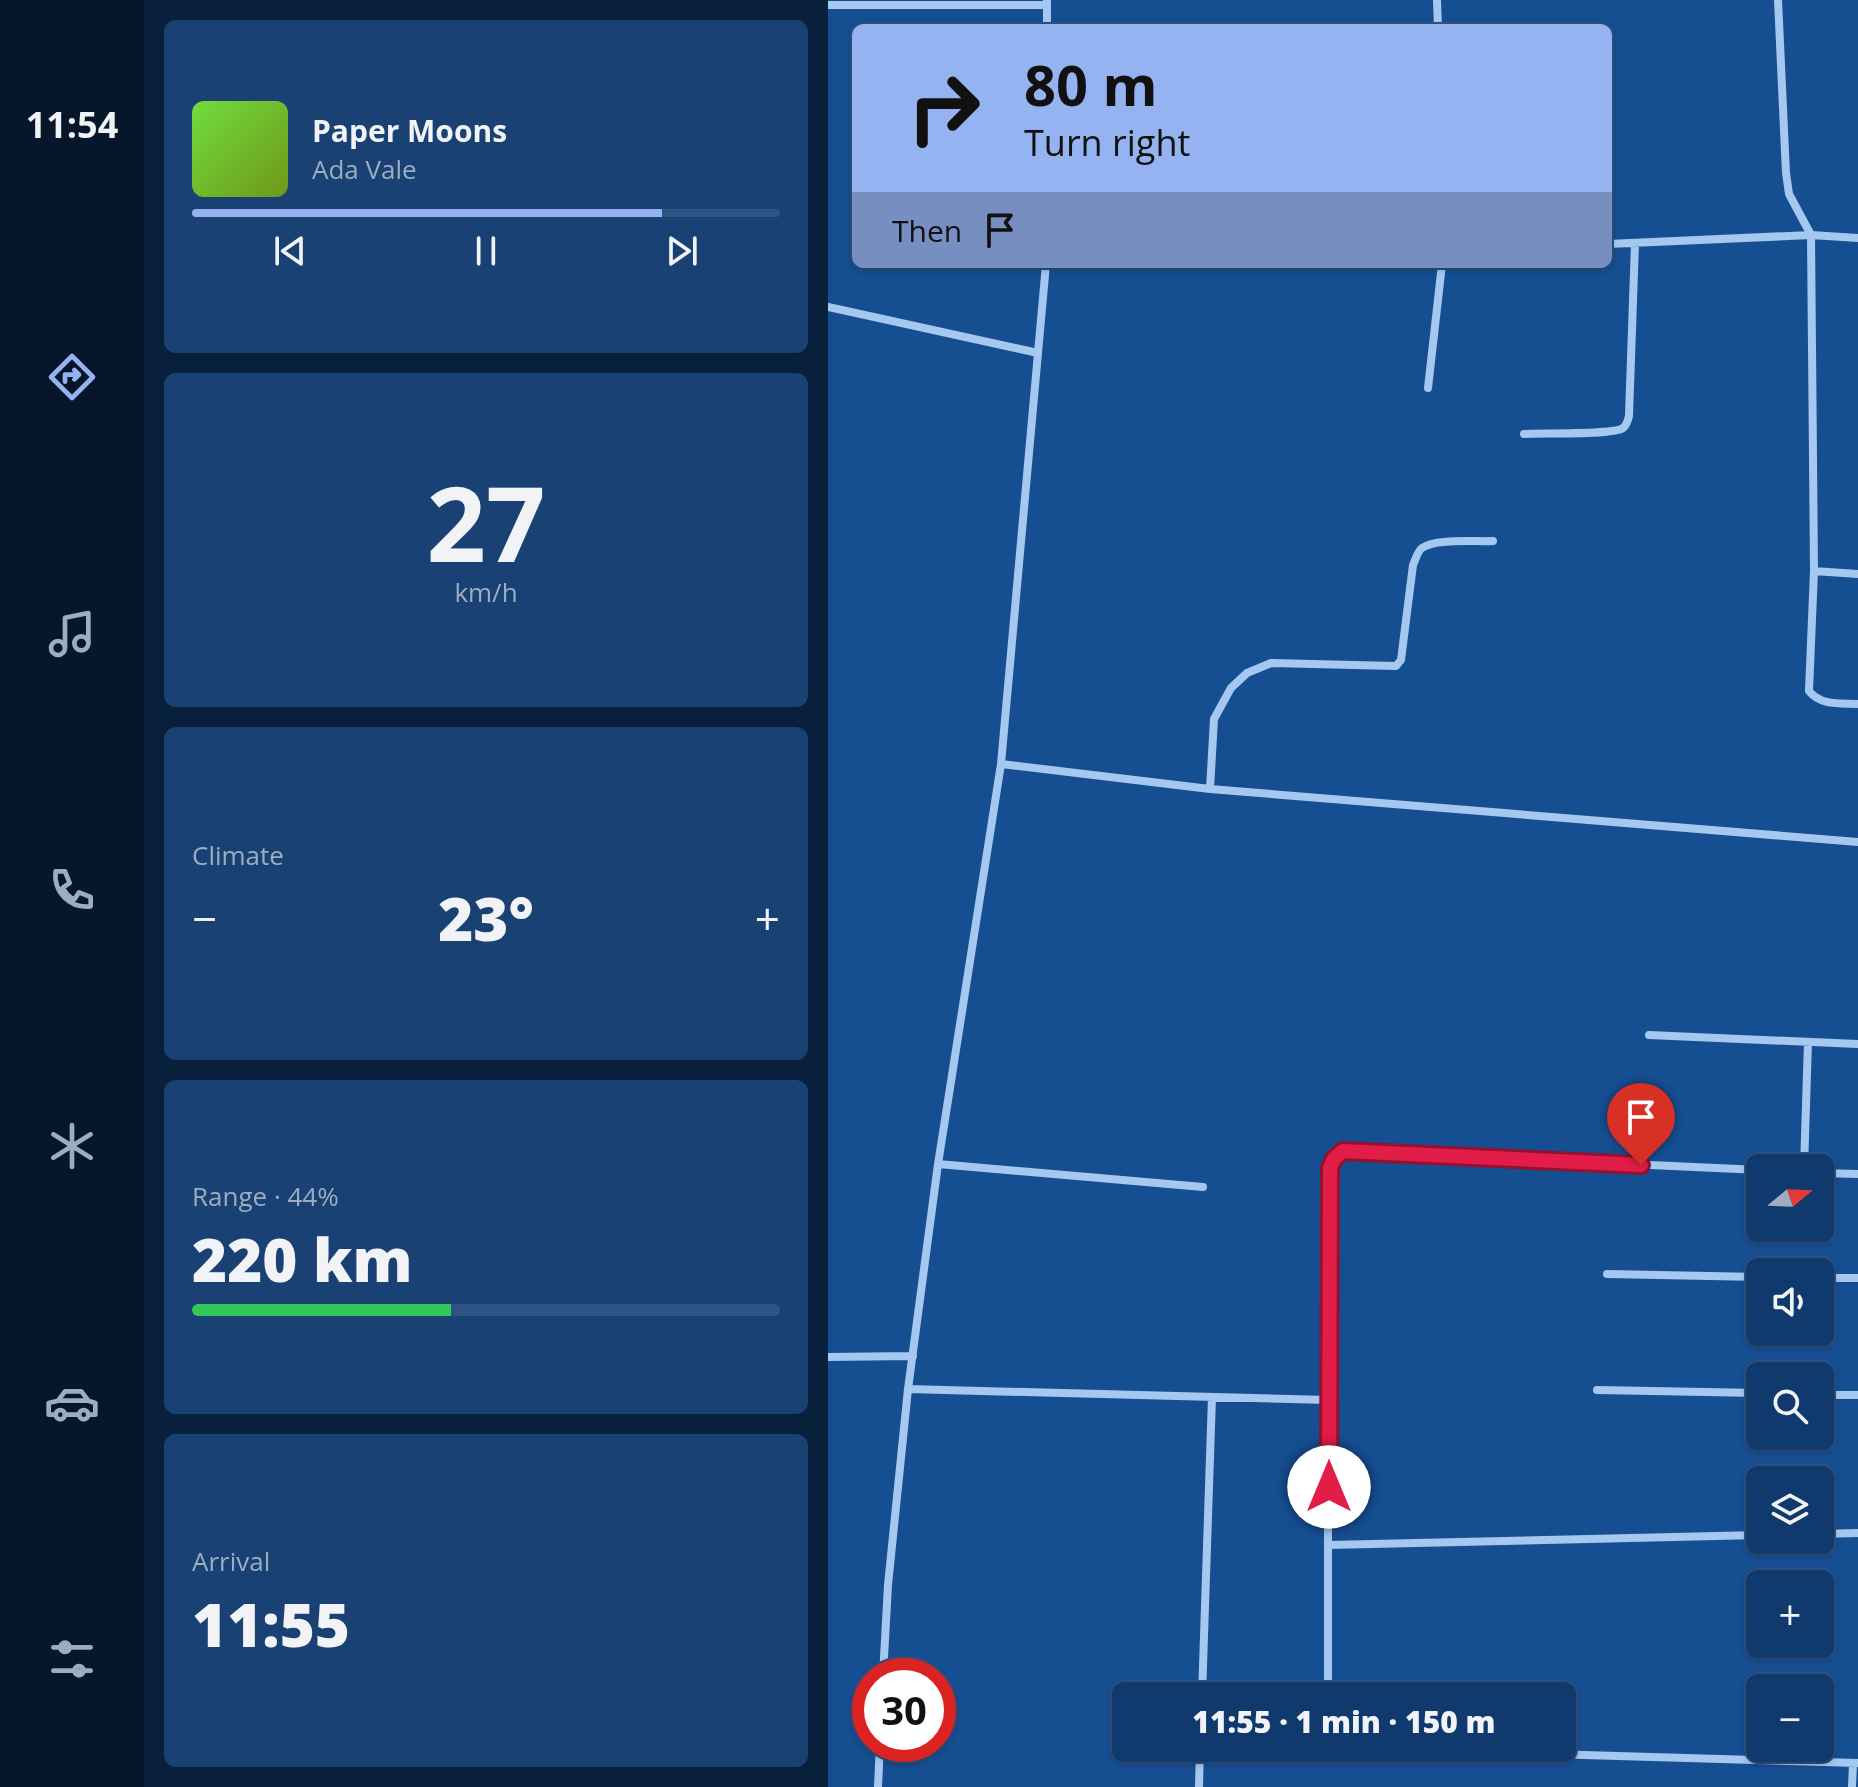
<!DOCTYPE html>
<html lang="en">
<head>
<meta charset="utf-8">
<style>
  :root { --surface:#103a6e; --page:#194173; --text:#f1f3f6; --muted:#9cadc2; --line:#305481; --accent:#95b2f1 }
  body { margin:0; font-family:"Open Sans",sans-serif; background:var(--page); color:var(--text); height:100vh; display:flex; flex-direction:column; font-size:30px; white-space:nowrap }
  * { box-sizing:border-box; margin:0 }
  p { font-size:26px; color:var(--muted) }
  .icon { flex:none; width:44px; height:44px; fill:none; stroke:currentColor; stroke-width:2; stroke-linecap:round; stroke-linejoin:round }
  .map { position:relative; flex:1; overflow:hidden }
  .details { display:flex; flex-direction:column; gap:20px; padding:20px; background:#09203c; width:684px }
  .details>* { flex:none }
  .hud { position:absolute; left:24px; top:24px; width:760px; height:244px; border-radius:12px; box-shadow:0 2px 6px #0004,0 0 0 2px var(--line); background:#95b2f1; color:#111; overflow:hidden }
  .needle { width:52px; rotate:71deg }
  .buttons { position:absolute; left:918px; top:1154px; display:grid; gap:16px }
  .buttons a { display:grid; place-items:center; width:88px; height:88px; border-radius:12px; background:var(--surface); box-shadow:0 2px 6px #0004,0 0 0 2px var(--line); font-size:40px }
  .speed { position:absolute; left:24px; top:1658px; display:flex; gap:16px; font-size:40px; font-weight:700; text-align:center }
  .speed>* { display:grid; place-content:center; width:104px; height:104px; border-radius:50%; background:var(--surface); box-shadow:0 2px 6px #0004,0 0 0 2px var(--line); line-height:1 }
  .speed .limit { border:12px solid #d22; background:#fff; color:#111 }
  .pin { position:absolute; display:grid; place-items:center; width:68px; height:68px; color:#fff; margin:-82px -34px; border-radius:50% 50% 50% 0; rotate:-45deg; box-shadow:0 0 8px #0007 }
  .pin .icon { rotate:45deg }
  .me { position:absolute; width:88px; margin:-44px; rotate:0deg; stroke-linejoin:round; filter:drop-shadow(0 0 6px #0008) }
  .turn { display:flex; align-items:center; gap:28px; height:168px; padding:0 40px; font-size:36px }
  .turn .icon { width:104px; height:104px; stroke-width:2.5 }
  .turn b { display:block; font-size:56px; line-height:68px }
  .then { display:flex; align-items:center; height:76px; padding:0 40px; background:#0003; gap:16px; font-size:30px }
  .big { font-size:60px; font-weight:800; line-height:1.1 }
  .details .card { flex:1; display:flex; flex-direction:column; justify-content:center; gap:12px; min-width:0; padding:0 28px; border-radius:12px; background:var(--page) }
  .details .dial { align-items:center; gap:0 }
  .dial b { font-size:104px; line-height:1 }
  .song { display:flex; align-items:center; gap:24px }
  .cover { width:96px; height:96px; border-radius:12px; background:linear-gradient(135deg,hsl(100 70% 55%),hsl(80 70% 35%)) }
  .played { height:8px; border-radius:4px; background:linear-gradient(90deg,var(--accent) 80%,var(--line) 80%) }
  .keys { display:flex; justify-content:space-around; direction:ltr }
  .heat { display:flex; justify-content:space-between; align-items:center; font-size:44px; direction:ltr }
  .charge { height:12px; border-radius:6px; background:linear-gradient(90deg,#34c759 44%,var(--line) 0) }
  .trip { position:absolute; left:284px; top:1682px; width:464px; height:80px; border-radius:12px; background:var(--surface); box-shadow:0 2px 6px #0004,0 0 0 2px var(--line); font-weight:800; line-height:80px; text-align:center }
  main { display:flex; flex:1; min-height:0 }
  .menu { display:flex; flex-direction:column; width:144px; justify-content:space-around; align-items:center; background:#06172c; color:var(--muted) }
  .menu .icon { width:56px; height:56px }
  .menu .selected { color:var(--accent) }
  .menu b { font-size:36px; color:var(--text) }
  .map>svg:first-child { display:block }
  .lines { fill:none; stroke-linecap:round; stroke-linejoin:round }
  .street { stroke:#a5c8f0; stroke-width:8 }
  .route-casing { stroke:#92132f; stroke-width:20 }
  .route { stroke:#e11d48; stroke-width:14 }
</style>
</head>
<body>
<main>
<nav class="menu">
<b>11:54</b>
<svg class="icon selected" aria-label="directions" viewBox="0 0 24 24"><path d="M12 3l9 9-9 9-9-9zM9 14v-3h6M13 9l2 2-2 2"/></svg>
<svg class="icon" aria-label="music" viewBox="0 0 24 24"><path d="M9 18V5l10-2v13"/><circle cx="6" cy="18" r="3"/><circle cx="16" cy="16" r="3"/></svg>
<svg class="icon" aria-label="phone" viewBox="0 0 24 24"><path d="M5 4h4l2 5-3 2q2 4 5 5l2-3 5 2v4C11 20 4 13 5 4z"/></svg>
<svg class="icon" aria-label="climate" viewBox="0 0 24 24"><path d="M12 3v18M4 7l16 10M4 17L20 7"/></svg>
<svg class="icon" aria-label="car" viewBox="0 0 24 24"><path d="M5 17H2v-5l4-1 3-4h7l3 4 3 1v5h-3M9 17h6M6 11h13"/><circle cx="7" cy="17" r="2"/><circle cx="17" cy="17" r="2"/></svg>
<svg class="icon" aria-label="filters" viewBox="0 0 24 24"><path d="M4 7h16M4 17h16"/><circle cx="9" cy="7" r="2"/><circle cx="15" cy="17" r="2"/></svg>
</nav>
<section class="details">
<div class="card">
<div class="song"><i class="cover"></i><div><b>Paper Moons</b><p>Ada Vale</p></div></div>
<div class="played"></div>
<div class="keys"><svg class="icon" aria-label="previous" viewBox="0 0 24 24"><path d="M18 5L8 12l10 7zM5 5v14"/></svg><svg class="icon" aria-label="pause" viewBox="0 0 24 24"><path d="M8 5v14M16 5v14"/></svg><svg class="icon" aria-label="next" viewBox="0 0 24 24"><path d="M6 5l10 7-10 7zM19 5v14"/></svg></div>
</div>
<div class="card dial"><b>27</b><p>km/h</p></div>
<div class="card"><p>Climate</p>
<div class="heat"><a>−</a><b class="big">23°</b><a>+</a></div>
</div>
<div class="card"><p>Range · 44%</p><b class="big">220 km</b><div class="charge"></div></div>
<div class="card"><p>Arrival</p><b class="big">11:55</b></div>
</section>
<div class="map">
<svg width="1030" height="1787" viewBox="0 0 1030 1787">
  <rect width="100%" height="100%" fill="#164e92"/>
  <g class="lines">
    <path class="street" d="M609 0 610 28
      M950 0 958 173 961 194 983 235 986 571 981 691C993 706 1012 703 1030 704
      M219 1V28
      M0 5H219
      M780 244 983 235 1030 238
      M0 307 210 353
      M600 388 614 264
      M696 434C712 433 786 435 795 428 799 425 800 420 801 416L807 243
      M986 571 1030 574
      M173 764 382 789 1030 842
      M382 789 386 719 403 688 419 673 443 663 568 666 573 660 585 565C588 559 589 552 594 548 608 538 647 542 665 541
      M821 1035 1030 1044
      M110 1164 375 1187
      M976 1168 980 1042
      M992 1173 1030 1174
      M779 1274 932 1277
      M992 1278H1030
      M0 1357 85 1356
      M80 1389 500 1400V1696
      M769 1390 932 1393
      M992 1395H1030
      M500 1400 502 1168 506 1159 515 1151 932 1170
      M992 1534 1030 1533
      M501 1545 932 1535
      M55 1676 60 1585 80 1389 110 1164 173 764 218 264
      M374 1696 384 1397
      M510 1748 1030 1763
      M50 1787 52 1744
      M371 1787 372 1748
      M1024 1787 1025 1764"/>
  </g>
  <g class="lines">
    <defs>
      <path id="route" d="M501 1487 502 1168 506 1159 515 1151 813 1165"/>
    </defs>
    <use href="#route" class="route-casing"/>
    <use href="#route" class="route"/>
  </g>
</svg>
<div class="buttons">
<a><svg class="needle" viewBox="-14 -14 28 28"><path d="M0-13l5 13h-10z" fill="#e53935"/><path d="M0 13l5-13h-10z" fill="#9cadc2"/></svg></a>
<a><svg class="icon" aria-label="sound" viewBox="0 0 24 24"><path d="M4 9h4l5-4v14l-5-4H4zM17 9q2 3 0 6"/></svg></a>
<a><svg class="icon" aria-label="search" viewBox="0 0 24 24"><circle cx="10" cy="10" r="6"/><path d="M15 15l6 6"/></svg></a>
<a><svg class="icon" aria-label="layers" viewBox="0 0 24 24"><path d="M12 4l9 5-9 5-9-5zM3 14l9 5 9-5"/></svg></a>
<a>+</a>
<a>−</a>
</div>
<div class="speed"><div class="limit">30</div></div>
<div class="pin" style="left:813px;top:1165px;background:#d93025"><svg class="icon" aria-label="arrive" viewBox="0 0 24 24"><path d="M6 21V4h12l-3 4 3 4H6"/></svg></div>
<svg class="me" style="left:501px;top:1487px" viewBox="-20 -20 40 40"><circle r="19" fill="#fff"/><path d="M0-13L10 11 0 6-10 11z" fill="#e11d48"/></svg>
<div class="trip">11:55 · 1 min · 150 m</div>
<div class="hud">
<div class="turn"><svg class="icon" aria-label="right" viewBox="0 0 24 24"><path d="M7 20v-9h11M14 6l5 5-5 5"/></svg><div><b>80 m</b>Turn right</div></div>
<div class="then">Then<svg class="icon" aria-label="arrive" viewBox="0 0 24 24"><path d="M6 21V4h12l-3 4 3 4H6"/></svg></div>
</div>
</div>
</main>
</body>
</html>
